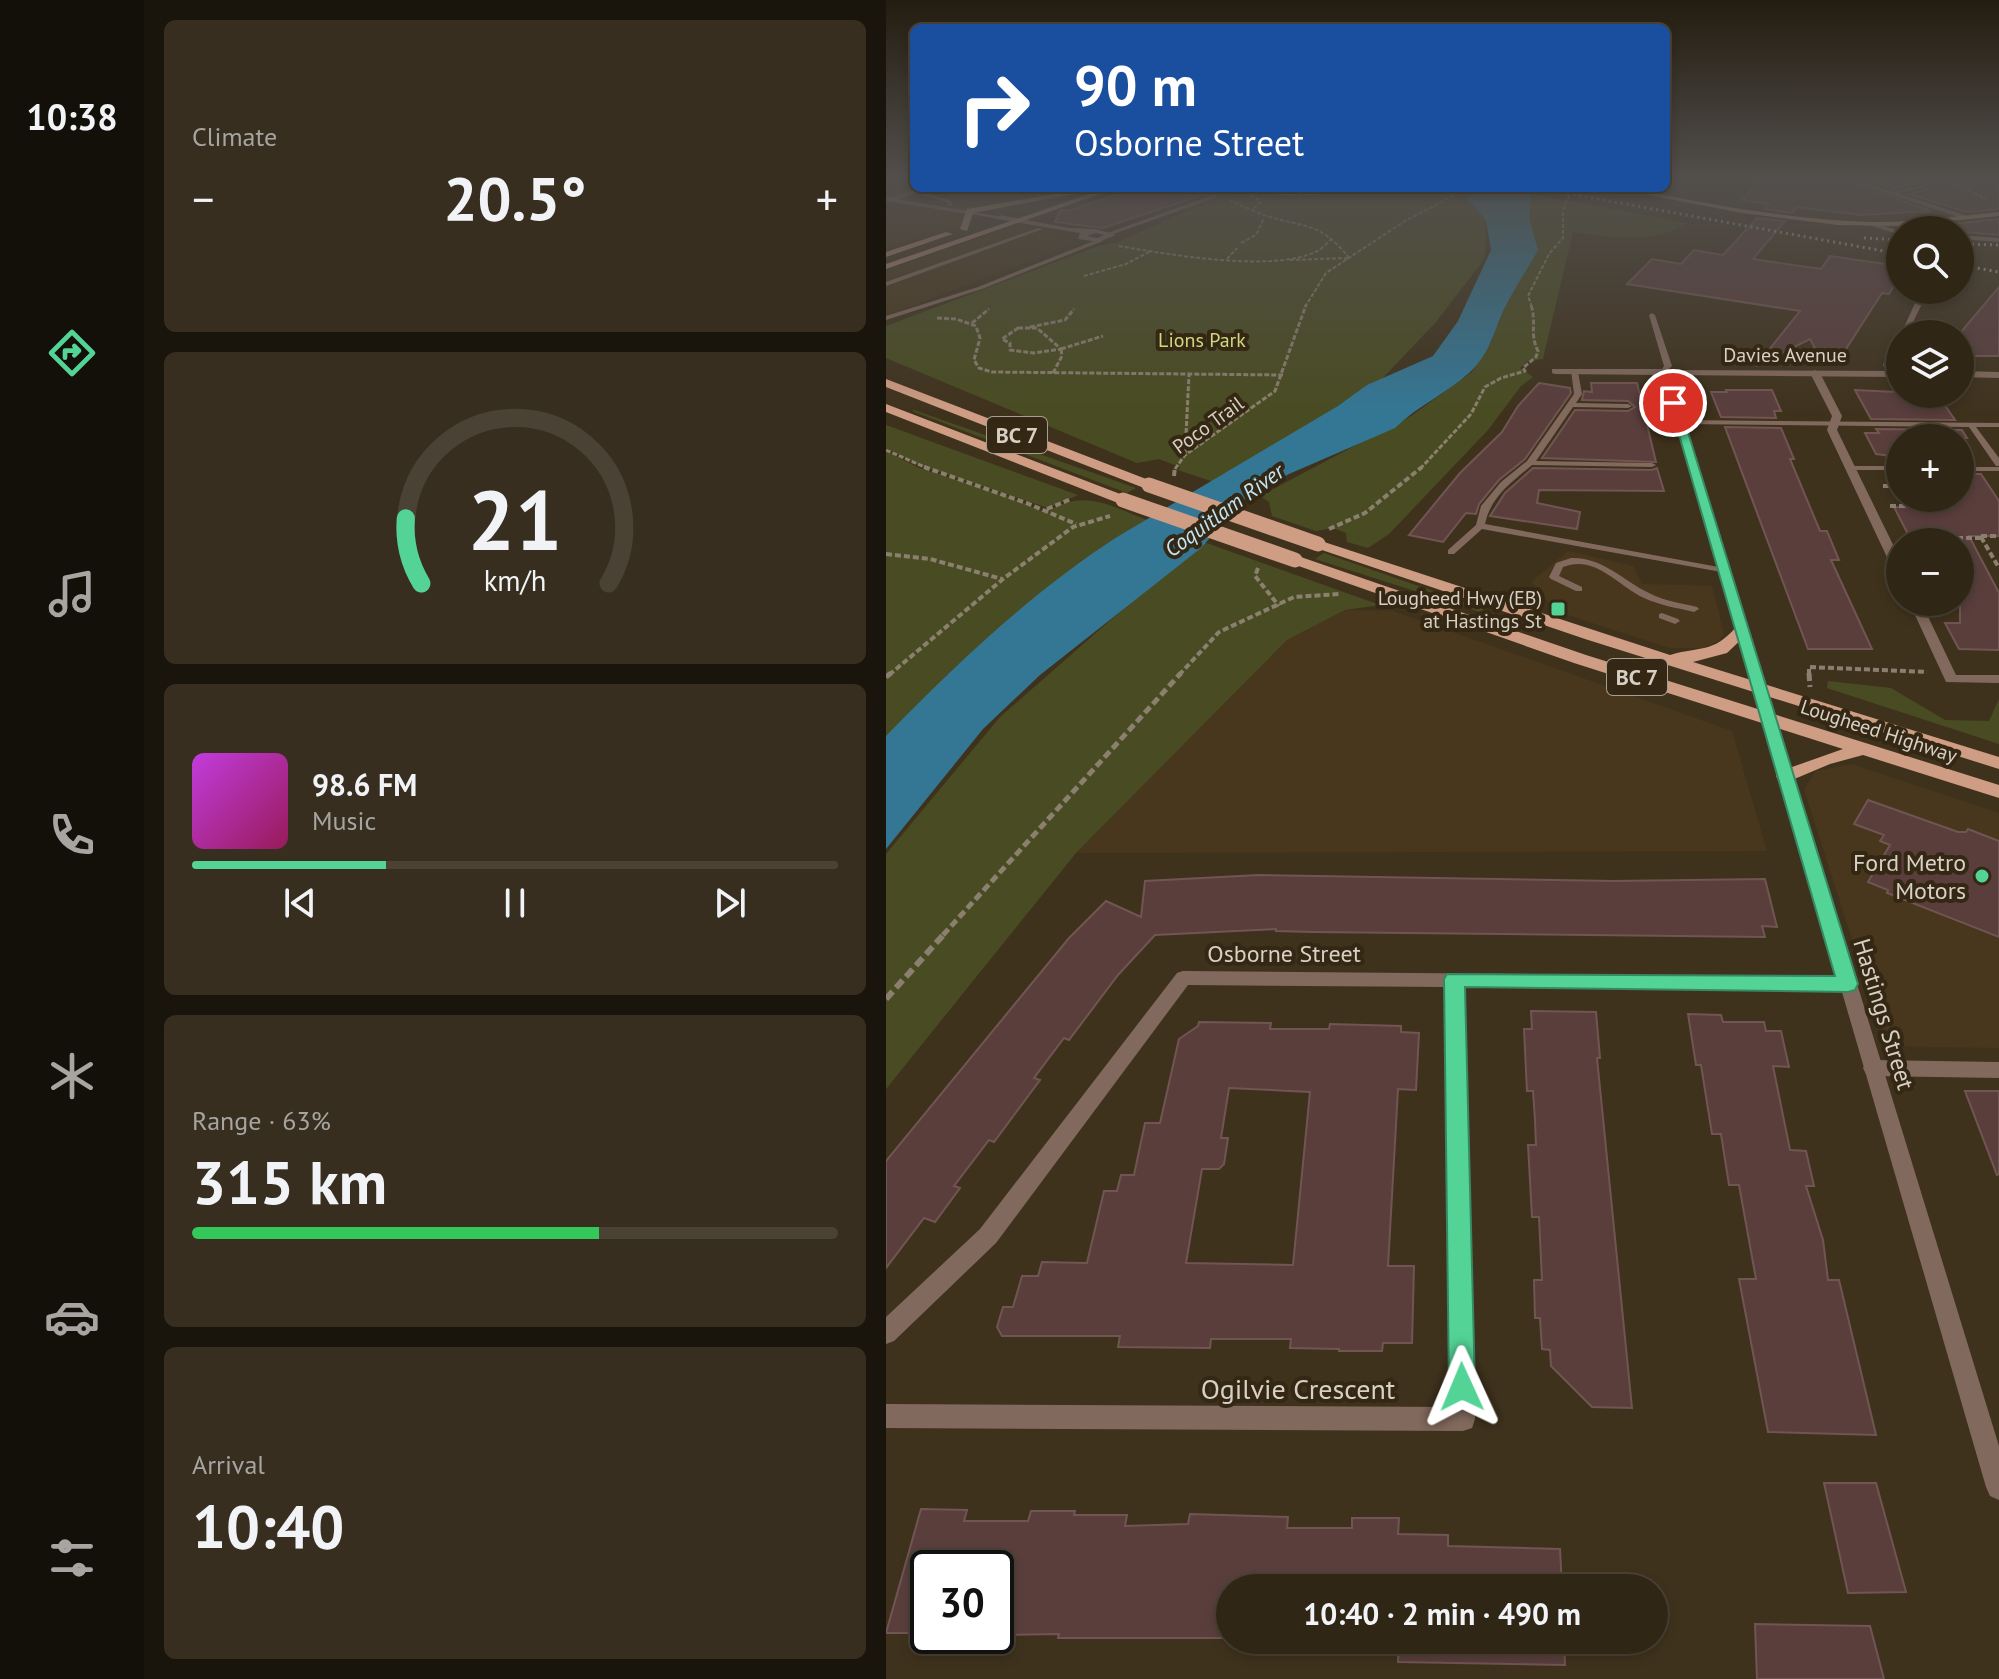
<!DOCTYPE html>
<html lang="en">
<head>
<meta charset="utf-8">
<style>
  :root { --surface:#2f2616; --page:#372e1f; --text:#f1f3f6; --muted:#a7a5a1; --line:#4a4335; --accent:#53d396 }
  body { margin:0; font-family:"PT Sans",sans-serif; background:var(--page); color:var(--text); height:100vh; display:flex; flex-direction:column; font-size:30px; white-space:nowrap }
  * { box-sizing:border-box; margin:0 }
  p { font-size:26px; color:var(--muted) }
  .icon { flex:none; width:44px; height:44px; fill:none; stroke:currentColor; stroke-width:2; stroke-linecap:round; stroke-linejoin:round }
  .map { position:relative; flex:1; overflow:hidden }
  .panel { display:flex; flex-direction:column; gap:20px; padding:20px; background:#1a150c; width:742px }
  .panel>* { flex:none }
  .top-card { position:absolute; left:24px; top:24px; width:760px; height:168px; border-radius:12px; box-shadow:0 4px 12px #0003,0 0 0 2px var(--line); background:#1a4fa0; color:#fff; overflow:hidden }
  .tools { position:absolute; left:1000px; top:216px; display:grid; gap:16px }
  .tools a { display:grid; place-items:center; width:88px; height:88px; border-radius:50%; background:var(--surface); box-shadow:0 4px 12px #0003,0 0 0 2px var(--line); font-size:40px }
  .speed { position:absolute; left:24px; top:1550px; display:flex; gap:16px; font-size:40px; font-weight:700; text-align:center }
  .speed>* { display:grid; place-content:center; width:104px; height:104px; border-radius:50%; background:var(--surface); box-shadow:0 4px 12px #0003,0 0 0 2px var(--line); line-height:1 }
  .speed .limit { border:4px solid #111; border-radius:12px; background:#fff; color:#111 }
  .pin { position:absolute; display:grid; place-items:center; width:68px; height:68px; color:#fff; margin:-34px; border:4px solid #fff; border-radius:50%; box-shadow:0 2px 8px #0007 }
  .me { position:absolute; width:88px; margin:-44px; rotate:359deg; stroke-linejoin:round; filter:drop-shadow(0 0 6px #0008) }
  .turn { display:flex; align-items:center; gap:28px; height:168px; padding:0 32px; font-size:36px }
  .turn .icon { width:104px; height:104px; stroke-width:2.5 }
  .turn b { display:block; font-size:56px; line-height:68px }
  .big { font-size:60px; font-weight:800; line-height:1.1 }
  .panel .widget { flex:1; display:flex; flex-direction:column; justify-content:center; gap:12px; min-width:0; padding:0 28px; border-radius:12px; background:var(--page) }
  .panel .dial { align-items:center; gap:0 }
  .dial svg { height:208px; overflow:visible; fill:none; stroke:var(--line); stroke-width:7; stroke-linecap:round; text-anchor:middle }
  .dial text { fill:var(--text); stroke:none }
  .song { display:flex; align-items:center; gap:24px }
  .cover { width:96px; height:96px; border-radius:12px; background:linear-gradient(135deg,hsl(290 70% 55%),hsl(330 70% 35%)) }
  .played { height:8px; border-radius:4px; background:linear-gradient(90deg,var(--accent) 30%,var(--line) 30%) }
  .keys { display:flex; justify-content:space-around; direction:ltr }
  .heat { display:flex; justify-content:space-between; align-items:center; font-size:44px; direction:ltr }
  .charge { height:12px; border-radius:6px; background:linear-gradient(90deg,#34c759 63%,var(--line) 0) }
  .trip { position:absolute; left:330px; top:1574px; width:452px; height:80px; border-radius:40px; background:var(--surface); box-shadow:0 4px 12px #0003,0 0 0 2px var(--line); font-weight:800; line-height:80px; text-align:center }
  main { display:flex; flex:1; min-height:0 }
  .menu { display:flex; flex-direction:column; width:144px; justify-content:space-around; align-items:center; background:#130f09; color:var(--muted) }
  .menu .icon { width:56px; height:56px }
  .menu .current { color:var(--accent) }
  .menu b { font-size:36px; color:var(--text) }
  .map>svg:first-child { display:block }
  .built { fill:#48371c }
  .green { fill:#494c22 }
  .water { fill:#347795 }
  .building { fill:#593e3c; stroke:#715553; stroke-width:2; fill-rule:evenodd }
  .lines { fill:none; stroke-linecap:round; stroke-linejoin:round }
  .path-far4 { stroke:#8b8070; stroke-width:2; stroke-dasharray:4 2; stroke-linecap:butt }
  .path-far3 { stroke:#8b8070; stroke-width:3; stroke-dasharray:5 2; stroke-linecap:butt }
  .path-far2 { stroke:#8b8070; stroke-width:4; stroke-dasharray:6 3; stroke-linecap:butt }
  .path-far1 { stroke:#8b8070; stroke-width:5; stroke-dasharray:8 4; stroke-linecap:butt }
  .path { stroke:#8b8070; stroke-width:6; stroke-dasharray:10 5; stroke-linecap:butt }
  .service { fill:#82695d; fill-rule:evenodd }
  .minor { fill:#82695d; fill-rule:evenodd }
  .tertiary { fill:#82695d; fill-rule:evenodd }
  .secondary { fill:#ae8773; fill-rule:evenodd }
  .primary { fill:#cf9d84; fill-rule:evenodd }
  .rail { stroke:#afa697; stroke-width:3; stroke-dasharray:2 4; stroke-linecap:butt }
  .primary-bridge { stroke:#cf9d84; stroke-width:15 }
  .route { fill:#53d396; stroke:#368962; stroke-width:2 }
  .poi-dot { fill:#53d396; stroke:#342814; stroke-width:3 }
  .labels { text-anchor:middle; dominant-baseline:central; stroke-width:8; stroke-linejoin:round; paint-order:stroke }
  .far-park-label { font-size:20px; fill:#d0d77f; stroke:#342814 }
  .far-street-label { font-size:20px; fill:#d8d0c4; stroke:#342814 }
  .far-poi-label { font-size:20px; fill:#d8d0c4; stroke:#342814; text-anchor:end }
  .shield { fill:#342814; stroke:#a79e8f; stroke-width:2 }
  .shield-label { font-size:22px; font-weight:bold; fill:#d8d0c4 }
  .far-water-label { font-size:22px; font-style:italic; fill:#c2e6f8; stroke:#342814 }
  .poi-label { font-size:24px; fill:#d8d0c4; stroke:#342814; text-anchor:end }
  .street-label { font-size:24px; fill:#d8d0c4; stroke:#342814 }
  .near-street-label { font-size:28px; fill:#d8d0c4; stroke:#342814 }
</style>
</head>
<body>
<main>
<nav class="menu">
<b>10:38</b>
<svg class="icon current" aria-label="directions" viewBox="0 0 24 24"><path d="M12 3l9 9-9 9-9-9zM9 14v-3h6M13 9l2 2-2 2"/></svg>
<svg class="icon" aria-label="music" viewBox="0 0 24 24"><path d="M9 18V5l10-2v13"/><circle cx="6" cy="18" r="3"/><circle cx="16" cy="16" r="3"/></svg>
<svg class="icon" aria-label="phone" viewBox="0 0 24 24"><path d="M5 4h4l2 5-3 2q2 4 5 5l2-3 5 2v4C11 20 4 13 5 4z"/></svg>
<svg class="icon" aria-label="climate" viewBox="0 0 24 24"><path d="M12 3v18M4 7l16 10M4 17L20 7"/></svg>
<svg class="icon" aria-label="car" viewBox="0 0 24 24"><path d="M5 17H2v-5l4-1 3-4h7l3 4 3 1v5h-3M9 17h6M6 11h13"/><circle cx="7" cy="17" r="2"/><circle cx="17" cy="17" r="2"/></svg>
<svg class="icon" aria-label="filters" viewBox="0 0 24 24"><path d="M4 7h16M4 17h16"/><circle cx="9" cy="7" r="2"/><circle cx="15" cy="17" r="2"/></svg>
</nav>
<section class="panel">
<div class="widget"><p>Climate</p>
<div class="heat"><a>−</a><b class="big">20.5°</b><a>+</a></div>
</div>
<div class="widget dial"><svg viewBox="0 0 100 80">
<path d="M14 69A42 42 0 1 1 86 69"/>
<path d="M14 69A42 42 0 0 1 8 44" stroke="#53d396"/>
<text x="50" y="56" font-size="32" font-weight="700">21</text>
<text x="50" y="72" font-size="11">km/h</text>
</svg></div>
<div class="widget">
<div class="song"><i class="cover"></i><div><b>98.6 FM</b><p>Music</p></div></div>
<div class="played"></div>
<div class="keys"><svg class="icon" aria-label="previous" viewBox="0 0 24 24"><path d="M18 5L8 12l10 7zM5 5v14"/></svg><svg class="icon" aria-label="pause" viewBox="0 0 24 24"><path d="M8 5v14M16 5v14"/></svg><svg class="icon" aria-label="next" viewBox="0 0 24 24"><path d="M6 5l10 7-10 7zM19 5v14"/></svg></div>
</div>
<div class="widget"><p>Range · 63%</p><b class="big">315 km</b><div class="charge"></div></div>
<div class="widget"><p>Arrival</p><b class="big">10:40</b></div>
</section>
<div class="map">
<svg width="1113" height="1679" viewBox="0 0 1113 1679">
  <rect width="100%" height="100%" fill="#3f321d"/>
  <path class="built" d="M0 178H28V188H196L129 203 95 206 69 214 77 223 68 229 0 249Z
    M124 228H141L193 242 0 316V270Z
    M682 551 747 566 756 584 826 586 838 634 831 642 817 648H783L670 611 645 582Z
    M459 610 507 611 846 731 881 851 190 853 401 640Z
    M965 764 1113 813V1048L1000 1046 918 789 930 771Z"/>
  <path class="green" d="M280 188H602L599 258 550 322 494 381 340 486 292 470 294 467 273 459 251 463 0 358V326L212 246 229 243 329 199Z
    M646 194 802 223C766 245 728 237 687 232L657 359 642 361 634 368 647 377 635 386 602 430 503 534 482 548 461 542 460 533 447 528 430 531 386 516 383 502 374 496 525 416 586 372 606 340 640 199Z
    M28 410 250 488 241 493 26 411Z
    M0 425 192 495 162 508 33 465 0 448Z
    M0 451 33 468 119 495 160 513C199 486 227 508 266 522L0 749Z
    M315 541 494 605 459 610 401 640 190 853 0 1089V854L114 717Z
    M438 553 598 609 594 612 429 559Z
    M942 681 1005 688 1059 720 1103 721 1113 699V744L941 688Z"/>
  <path class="water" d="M592 188H646L643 218 652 250C641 270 628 289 618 309 607 333 604 354 583 373 560 394 531 406 509 428L403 474 356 501 315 548 154 675 97 729 0 849V736C71 663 146 592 231 537L452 406 481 385 547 356 572 321 605 250 600 220 580 197Z"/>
  <path class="building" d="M876 178H952L1045 211 975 215 911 207 906 213 878 209 883 204 856 200Z
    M975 178H1039L1041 181 1008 189Z
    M1054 178H1101L1113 184V209L1081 212 1023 194 1056 185 1058 181Z
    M249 188H280L316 195 217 228 169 222 174 211 186 210Z
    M871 218 899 221 867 259 935 269 944 256 1014 266V275L1003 294 996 293 958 352H931L924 339 870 366 914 311 741 284 766 259 795 264 808 250 837 255Z
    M1113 219V235L1056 230V225Z
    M1113 287V356H1074V333Z
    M653 383 684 388 685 393 639 459 613 480 593 504 590 514 580 513 557 542 523 535 574 473 616 432 632 406Z
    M705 383H751L770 462 656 458 689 410 742 411 749 407 742 401 696 400 698 391 706 392Z
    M840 390H886L895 411H888L890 418 835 417 825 392H841Z
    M969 390 1051 394 1069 420 985 419Z
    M839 427 895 428 908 459H904L934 531H941L953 560H945L986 649H922Z
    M990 429 1076 430 1081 438H1014V463H1009L1005 456 990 454 979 433H993Z
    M647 468 766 470 771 468 778 491 653 490 651 503 694 512 691 529 604 516 619 493Z
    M1074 474H1095L1113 501V536H1083L1113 593V650L1073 649 1059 623H1074V542H1026L1008 507 1060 508 1054 498H1074Z
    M982 800 1072 832H1080L1082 829 1113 841V937L1001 893 1002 890 982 882 1004 845 994 841 998 835 968 824Z
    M373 875 728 881 879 879 891 927 876 926 879 937 427 932 390 931V929L269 935 232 975 183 1040 178 1038 148 1078 154 1080 108 1142 103 1140 68 1186 74 1188 49 1222 38 1218 0 1268V1161L183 938 220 901 255 917 259 881Z
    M645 1011 710 1012 714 1058H711L746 1408 706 1407 665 1366 664 1350 656 1349 654 1318H649L648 1280H656L653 1217H646L642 1145H650L649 1120 647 1091H641L638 1029H646Z
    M802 1014 835 1015 837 1022H878L880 1031H895L903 1067 887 1066 904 1150 920 1151 928 1186H920L937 1240 942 1280H953L990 1435 882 1432 853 1279H870L853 1185H843L835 1134H826L815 1065H810Z
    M313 1022 385 1023 384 1029H443L444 1024 515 1026V1032L533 1033 530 1090 512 1089 502 1266H528L526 1343H497L496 1351H453V1349L404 1348 405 1339H325L324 1348 232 1347 234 1336H116L111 1327 117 1307H127L136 1276H152L156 1262 201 1263 218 1191H231L235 1175H248L259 1123H274L293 1039 312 1026ZM343 1088 424 1092 407 1265 300 1263 316 1169H333L338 1164 342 1138H335Z
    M1079 1091H1113V1174L1111 1175Z
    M938 1483H990L1020 1592 962 1593Z
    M35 1509 81 1510 78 1521H142L145 1511H189L188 1515H241L239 1526 302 1524 304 1514 402 1517 401 1528H466V1518H513L512 1534 562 1535V1546L674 1549 676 1588H344V1638H172L173 1634 110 1635V1568H42V1633H0Z
    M869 1624 984 1626 998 1679H871Z
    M513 1640H678L679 1665 512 1662Z"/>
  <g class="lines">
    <path class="path-far4" d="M1066 183 1100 199
      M93 188 105 191
      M355 188 375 202 366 210C408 230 430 215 463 258
      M364 192 406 195
      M406 195 548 188
      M343 200 366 210
      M355 243 370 235 378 218
      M233 246C280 254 391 274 433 250 438 247 443 241 447 237
      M341 259 351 248
      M404 260 462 258
      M198 276 240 264 263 252
      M419 307 440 273 519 221 582 188
      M646 307 642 296 663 254 677 238V211L686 188"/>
    <path class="path-far3" d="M51 318 70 319 90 326 94 338 88 360 93 368 106 372 397 375
      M86 323 103 309
      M144 327 179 320 188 309
      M132 328H151L175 349 148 353 124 350V343L116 339Z
      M175 349 217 336
      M167 373 176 356 175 349
      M0 450 43 469
      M299 454 303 375
      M289 469 299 455 389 391 420 305
      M534 469 585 414 599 387 615 378 639 371 637 368 650 357 652 351C643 333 651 323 645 305"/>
    <path class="path-far2" d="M38 467 143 504 190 524
      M288 476 289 467
      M997 486H1011
      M1004 506H1035L1031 498
      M161 509 185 499
      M443 529 479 513 536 467
      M1095 536H1113
      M1095 537 1113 568
      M1017 538H1096
      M0 554 44 559 116 579
      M372 568 369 576 393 606
      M3 675 117 579 187 527 224 516
      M293 675 333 632 408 597 453 594
      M923 675V667L1041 672"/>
    <path class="path-far1" d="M923 673 924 687
      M0 677 5 673
      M57 935 295 673"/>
    <path class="path" d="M0 999 59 933"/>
    <path class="service" d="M1042 178H1049L1055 182 1006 195 1003 193 1048 182Z
      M44 188 39 190V193L64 200 67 206H63L60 202 35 195 34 192 11 199 117 217 114 219 0 201V197L4 198 34 188Z
      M50 188H61L62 189 59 191Z
      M127 188 148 190 163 188 148 194Z
      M330 194 332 197 227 234 222 233Z
      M985 222 1014 231V235L983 225Z
      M152 228 157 229 0 286V282Z
      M1074 235 1113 238V242L1074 239Z
      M215 238 217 241 96 289 0 320V316L92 287Z
      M766 313 769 315 786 366 778 374 774 372 778 366 763 315Z
      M685 370 692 372 696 394 690 403 742 404 746 406 742 408 687 407 650 461 766 463 770 465 766 467 646 465C625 483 605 496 599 524L838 568 841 569V573L596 529 568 554H562V550L590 525 595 506 615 482 641 461 688 394Z
      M790 420 1113 423V427H1090L1113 458V466H1110L1083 427 793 424H790Z
      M961 466H1014V470H964L960 468Z
      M1074 467H1113V471H1074Z
      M685 558C717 557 736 580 763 593 778 601 795 603 811 607L813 609 808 612C791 608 773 605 758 598 731 585 709 554 677 567L673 576 696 587V591H690L665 579 663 577 670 563Z
      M776 613 792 619 794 621 789 624 773 618V614Z"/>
    <path class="minor" d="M955 178H965L1085 217 1078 219Z
      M114 215 183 228 210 229 230 235 212 242 192 239 194 233 111 219ZM210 233 218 235 211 238 201 236Z
      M1035 290H1043L1021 334 1014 336Z
      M1014 338V350L1007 365 1012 374 1007 377 1004 376 997 365 1009 341Z
      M666 369H778L783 372 778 375 669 374 666 373Z
      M929 370 934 373 956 416 951 430 1014 559V576L1008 572 941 430 946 416 924 373Z
      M1023 602H1035L1070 675H1113V683L1060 682Z
      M297 971 962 977 968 979 971 984 968 989 962 991 577 987 589 1419 586 1428 577 1431 0 1428V1404L565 1407 559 987 302 985 110 1243 8 1341 0 1344V1317L94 1229 291 973Z
      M987 1060 1113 1062V1078L987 1076 980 1074 977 1068 980 1062Z"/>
    <path class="tertiary" d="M775 370 1014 371V377L784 375 1113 1446V1500L1104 1496 1100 1487Z
      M1074 371 1113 372V378L1074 377Z"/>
    <path class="secondary" d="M221 188H231L0 269V264Z
      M726 188H740C821 203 902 220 984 222 1027 223 1070 216 1113 212V216L1016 226 952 225 856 213Z
      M197 189 199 192 87 213 81 231 74 229 81 209Z
      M60 232 67 234 0 257V252Z"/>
    <path class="primary" d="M0 379 268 482 270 485 258 488 0 387Z
      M0 404 242 497 244 500 232 503 0 412Z
      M432 540 784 655C813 646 827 654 850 627H862V633L841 653 807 662 1113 757V769L699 639 427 547 425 544Z
      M409 555 700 655 1113 785V798L977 755 944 764 906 780H892L890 776 892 772 957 749 688 663 404 563 401 560Z"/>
    <path class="rail" d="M652 188 1014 254
      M978 238 1014 240
      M1074 244 1113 245
      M1074 265 1113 272"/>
    <path class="primary-bridge" d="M263 485 432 544
      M237 500 409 560"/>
  </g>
  <linearGradient id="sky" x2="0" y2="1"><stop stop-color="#231c10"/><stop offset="0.43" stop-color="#524f4c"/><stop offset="1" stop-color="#524f4c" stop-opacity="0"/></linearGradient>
  <rect width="1113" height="413" fill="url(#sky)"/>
  <path class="route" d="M783 400 793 403 972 984 969 990 962 992 579 987 589 1387 586 1397 576 1401 566 1397 563 1387 558 979 561 974 949 976Z"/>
  <g class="poi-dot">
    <rect x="664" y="601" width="16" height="16" rx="4"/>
    <circle cx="1096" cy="876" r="8"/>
  </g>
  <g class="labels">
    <g class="far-park-label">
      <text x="316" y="340">Lions Park</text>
    </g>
    <g class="far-street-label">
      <text x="899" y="355">Davies Avenue</text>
      <text transform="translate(322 425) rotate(-36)">Poco Trail</text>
      <text transform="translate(993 731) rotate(18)">Lougheed Highway</text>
    </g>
    <g class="far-poi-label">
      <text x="656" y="598">Lougheed Hwy (EB)<tspan x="656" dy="23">at Hastings St</tspan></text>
    </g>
    <g class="shield">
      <rect x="101" y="417" width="60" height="36" rx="6"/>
      <rect x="721" y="659" width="60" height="36" rx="6"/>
    </g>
    <g class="shield-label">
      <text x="131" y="435">BC 7</text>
      <text x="751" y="677">BC 7</text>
    </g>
    <g class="far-water-label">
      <text transform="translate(338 510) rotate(-36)">Coquitlam River</text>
    </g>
    <g class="poi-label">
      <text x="1080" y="862">Ford Metro<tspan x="1080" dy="28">Motors</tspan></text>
    </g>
    <g class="street-label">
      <text x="398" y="953">Osborne Street</text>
      <text transform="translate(998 1014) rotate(73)">Hastings Street</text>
    </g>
    <g class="near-street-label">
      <text x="412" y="1388">Ogilvie Crescent</text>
    </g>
  </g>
</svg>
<div class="tools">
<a><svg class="icon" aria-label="search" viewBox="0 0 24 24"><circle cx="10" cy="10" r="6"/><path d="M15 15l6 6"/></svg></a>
<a><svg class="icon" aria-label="layers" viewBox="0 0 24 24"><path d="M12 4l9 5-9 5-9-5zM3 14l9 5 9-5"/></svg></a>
<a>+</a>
<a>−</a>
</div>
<div class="speed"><div class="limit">30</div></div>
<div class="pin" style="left:787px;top:403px;background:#d93025"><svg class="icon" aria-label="arrive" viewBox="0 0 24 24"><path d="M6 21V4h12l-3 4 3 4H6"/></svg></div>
<svg class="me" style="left:576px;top:1387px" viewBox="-20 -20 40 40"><path d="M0-17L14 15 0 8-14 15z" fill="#53d396" stroke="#fff" stroke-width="4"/></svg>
<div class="trip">10:40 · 2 min · 490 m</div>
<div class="top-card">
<div class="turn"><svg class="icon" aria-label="right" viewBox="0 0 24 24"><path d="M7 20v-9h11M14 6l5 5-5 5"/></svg><div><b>90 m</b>Osborne Street</div></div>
</div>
</div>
</main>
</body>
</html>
